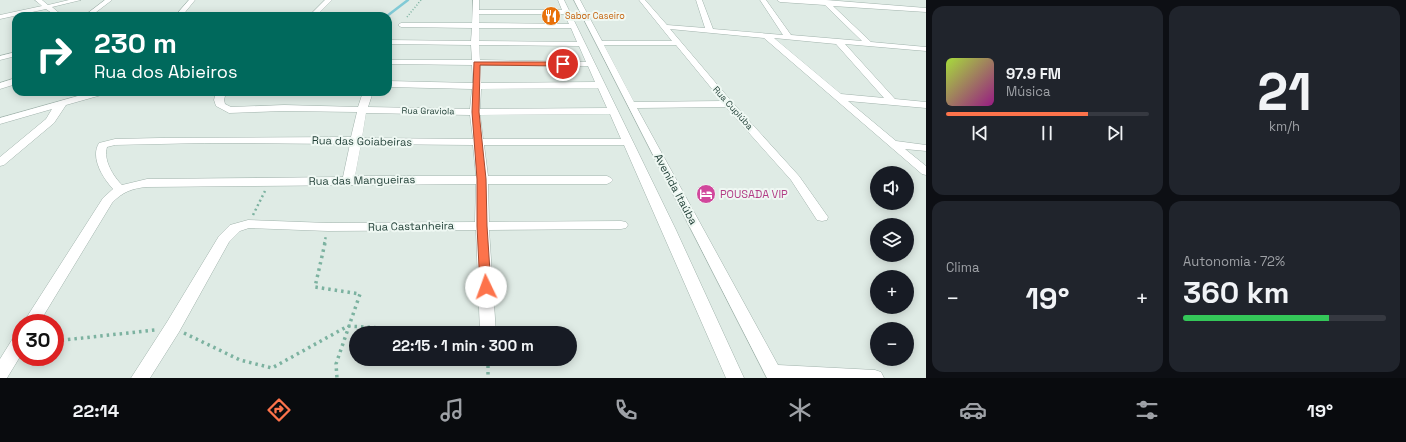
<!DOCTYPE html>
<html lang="pt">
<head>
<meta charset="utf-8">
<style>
  :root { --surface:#171b24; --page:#20242c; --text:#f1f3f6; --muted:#9ea1a6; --line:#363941; --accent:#fd734b }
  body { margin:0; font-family:"Space Grotesk",sans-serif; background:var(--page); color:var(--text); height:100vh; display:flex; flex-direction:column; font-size:15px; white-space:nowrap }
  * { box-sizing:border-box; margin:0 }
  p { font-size:13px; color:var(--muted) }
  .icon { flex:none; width:22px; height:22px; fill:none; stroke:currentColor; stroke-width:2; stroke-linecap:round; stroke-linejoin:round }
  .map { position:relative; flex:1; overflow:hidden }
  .side { display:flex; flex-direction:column; gap:6px; padding:6px; background:#0d0f14; width:480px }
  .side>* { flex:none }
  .guide { position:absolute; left:12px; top:12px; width:380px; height:84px; border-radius:12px; box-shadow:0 2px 10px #0003; background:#00695c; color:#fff; overflow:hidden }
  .tools { position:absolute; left:870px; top:166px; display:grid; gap:8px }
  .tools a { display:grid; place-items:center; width:44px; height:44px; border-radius:50%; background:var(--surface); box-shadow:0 2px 10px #0003; font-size:20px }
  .speed { position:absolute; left:12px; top:314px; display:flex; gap:8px; font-size:20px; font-weight:700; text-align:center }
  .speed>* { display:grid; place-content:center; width:52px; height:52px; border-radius:50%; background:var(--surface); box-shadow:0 2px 10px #0003; line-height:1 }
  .speed .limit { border:6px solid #d22; background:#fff; color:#111 }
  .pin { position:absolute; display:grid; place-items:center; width:34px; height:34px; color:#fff; margin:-17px; border:2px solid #fff; border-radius:50%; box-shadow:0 1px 4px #0007 }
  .me { position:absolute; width:44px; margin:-22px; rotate:357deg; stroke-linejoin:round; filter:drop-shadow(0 0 3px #0008) }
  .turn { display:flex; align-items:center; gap:14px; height:84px; padding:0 16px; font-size:18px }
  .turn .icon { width:52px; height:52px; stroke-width:2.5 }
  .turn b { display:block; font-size:28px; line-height:34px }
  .big { font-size:30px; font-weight:800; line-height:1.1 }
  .side .widget { flex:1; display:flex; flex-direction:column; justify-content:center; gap:6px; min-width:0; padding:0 14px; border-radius:12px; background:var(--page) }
  .side .dial { align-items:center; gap:0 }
  .dial b { font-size:52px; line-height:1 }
  .song { display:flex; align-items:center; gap:12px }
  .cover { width:48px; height:48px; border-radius:6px; background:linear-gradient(135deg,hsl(80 70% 55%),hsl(310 70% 35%)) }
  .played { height:4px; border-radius:2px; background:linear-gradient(90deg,var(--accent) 70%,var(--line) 70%) }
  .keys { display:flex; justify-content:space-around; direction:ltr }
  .heat { display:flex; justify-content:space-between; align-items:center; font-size:22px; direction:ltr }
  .charge { height:6px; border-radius:3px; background:linear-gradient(90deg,#34c759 72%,var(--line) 0) }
  .side .tiles { flex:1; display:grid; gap:6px; grid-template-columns:repeat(2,1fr) }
  .trip { position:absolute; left:349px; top:326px; width:228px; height:40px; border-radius:20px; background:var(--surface); box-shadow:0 2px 10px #0003; font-weight:800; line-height:40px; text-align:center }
  .dock { display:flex; height:64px; justify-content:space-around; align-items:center; background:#090b0e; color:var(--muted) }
  .dock .icon { width:28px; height:28px }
  .dock .current { color:var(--accent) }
  .dock b { font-size:18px; color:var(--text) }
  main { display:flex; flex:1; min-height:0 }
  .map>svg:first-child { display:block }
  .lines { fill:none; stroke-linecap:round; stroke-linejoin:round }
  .stream { stroke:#81cad6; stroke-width:2.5 }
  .minor-casing { stroke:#a1b3ac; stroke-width:1 }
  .path-far2 { stroke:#7cb2a0; stroke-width:1.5; stroke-dasharray:1 2; stroke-linecap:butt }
  .path-far1 { stroke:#7cb2a0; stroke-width:2.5; stroke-dasharray:2 3; stroke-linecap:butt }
  .path { stroke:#7cb2a0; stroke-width:3.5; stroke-dasharray:2.5 4; stroke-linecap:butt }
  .minor { fill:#fff; fill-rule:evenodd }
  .route { fill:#fd734b; stroke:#a44b31 }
  .labels { text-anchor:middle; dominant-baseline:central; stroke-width:4; stroke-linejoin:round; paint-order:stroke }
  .far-food-label { font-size:9px; fill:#c56008; stroke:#eff8f3; text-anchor:start }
  .far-street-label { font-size:9px; fill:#1e3d34; stroke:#eff8f3 }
  .street-label { font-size:11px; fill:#1e3d34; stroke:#eff8f3 }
  .hotel-label { font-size:11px; fill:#b23c85; stroke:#eff8f3; text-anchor:start }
</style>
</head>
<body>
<main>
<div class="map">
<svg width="926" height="378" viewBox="0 0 926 378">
  <rect width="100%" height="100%" fill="#dfebe5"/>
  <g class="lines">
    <path class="stream" d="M387 16 408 0"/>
    <defs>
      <path id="minor" d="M35 0H42L48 5 69 0H81L52 7 63 16H56L46 9 0 19V15L42 6Z
        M105 0H112L91 16H84Z
        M189 0H195L182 16H175Z
        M325 0H332L316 16H309Z
        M473 0H479V10H562L558 0H564L676 230 744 378H726L624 145H484L488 176H607L611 178 613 180 611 182 607 184H488L489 222 621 221 626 222 628 225 626 228 621 229 489 230 496 333H480L476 230 328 231 249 228 240 231 229 242 179 332 150 378H131L167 322 219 236 230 225 248 220 328 223 475 222 476 184 147 187C133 188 122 192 112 203L39 323H23L103 198 113 189C103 178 90 158 99 143L115 139 160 138 351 137 357 112 284 111 229 113 216 106 214 100 216 92H226L224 100 225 104 231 107 284 105 358 107 363 92H373L368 107 470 109 472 89 388 87V81L473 83 472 65 388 64V60H472L471 45 388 44V40L471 41 472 28 401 27 398 25 401 23H472ZM479 14H564L569 24 479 23ZM479 28H571L577 42 479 41ZM479 45 579 46 586 62 480 60ZM480 65 588 66 595 82 481 83ZM598 88 607 108 480 109 481 89ZM366 113 470 115 473 139 362 138ZM610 114 621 139H483L480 115ZM205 143 350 144 343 177 147 179 122 185C113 176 103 160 107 147L115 145ZM361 144 473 145 476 176H355Z
        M574 0H580L602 41H672L639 0H645L667 25 705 28 696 0H702L713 29 783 35 760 0H766L791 35 862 41 825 5 780 2 777 0H826L926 8V12L833 6 871 42 926 47V51L845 44 895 99 926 102V108L848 101 896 141 926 145V151L905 149 926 166V175L922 174 764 38 670 29 732 102 799 176 828 217 827 220 822 221 817 220 791 180 726 107 637 108 778 365 875 370 881 372 884 378H767ZM774 38 836 44 884 98 841 94ZM604 45H676L722 101 634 102Z
        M16 52V56L0 60V56Z
        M16 78V84L0 89V83Z
        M92 92H107L105 94 66 105 54 123 4 165 0 166V157L46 119 52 109 0 124V118Z
        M21 333V355L7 378H0V359L15 335Z"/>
    </defs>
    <use href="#minor" class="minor-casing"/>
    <path class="path-far2" d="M407 17 421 0"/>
    <path class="path-far1" d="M253 215 265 191
      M324 244 326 236"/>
    <path class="path" d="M325 243 315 287 360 294 336 364 337 378
      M184 333 240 360 272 368 348 326 463 333
      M55 341 155 330
      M488 359V378"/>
    <use href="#minor" class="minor"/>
  </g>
  <path class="route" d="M474 62H563L566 64 563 66 480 65 479 112 486 179 487 226 491 287 490 290 486 291 482 290 480 287 477 226V179L472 112Z"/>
  <defs>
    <symbol id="restaurant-disc" viewBox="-11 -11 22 22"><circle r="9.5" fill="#e8710a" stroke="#eff8f3"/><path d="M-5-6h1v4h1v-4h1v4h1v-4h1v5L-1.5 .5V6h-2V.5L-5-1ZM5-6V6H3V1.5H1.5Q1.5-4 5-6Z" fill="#fff"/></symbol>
    <symbol id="hotel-disc" viewBox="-11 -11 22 22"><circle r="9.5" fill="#d1479c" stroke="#eff8f3"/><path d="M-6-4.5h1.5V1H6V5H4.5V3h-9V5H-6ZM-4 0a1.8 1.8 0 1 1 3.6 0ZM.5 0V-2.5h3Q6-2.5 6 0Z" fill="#fff"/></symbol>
  </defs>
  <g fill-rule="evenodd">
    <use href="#restaurant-disc" x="540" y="5" width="22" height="22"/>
    <use href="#hotel-disc" x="695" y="183" width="22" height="22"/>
  </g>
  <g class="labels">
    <g class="far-food-label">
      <text x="565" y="16">Sabor Caseiro</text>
    </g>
    <g class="far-street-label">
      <text transform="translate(733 108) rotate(48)">Rua Cupiúba</text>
      <text transform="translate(428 111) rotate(1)">Rua Graviola</text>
    </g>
    <g class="street-label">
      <text transform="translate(362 141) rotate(1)">Rua das Goiabeiras</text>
      <text transform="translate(362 180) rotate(-1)">Rua das Mangueiras</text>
      <text transform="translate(676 189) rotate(62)">Avenida Itaúba</text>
      <text transform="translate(411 226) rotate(-1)">Rua Castanheira</text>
    </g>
    <g class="hotel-label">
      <text x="720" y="194">POUSADA VIP</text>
    </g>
  </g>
</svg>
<div class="tools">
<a><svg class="icon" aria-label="sound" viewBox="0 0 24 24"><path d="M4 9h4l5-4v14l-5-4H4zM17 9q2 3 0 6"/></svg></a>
<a><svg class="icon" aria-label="layers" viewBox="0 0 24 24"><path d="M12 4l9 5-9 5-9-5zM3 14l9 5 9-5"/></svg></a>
<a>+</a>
<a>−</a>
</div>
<div class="speed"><div class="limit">30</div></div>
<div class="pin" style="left:563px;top:64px;background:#d93025"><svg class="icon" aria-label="arrive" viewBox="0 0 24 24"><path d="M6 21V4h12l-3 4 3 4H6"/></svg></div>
<svg class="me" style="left:486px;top:287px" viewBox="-20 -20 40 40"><circle r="19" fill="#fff"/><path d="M0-13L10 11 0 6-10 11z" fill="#fd734b"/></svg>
<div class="trip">22:15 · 1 min · 300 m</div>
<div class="guide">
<div class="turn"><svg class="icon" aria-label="right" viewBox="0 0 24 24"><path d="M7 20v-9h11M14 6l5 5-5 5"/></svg><div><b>230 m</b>Rua dos Abieiros</div></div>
</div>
</div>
<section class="side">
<div class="tiles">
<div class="widget">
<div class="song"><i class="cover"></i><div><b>97.9 FM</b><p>Música</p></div></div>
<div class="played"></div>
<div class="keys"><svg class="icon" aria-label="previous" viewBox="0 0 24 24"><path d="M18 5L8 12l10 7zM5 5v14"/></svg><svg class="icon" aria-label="pause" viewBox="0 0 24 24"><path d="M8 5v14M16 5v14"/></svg><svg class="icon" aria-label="next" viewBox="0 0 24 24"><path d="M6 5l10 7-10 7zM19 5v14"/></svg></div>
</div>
<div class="widget dial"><b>21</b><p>km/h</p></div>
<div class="widget"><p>Clima</p>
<div class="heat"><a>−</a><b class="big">19°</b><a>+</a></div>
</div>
<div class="widget"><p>Autonomia · 72%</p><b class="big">360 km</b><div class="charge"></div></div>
</div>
</section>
</main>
<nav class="dock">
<b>22:14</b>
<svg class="icon current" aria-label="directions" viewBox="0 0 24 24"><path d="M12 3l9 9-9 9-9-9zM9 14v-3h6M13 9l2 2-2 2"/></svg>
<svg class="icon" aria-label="music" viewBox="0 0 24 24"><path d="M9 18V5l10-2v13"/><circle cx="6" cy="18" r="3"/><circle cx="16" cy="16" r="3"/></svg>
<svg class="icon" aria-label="phone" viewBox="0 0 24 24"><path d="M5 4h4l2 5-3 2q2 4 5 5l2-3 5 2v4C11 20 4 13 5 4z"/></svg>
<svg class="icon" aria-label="climate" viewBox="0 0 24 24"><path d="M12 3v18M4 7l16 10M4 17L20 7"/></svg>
<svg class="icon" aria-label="car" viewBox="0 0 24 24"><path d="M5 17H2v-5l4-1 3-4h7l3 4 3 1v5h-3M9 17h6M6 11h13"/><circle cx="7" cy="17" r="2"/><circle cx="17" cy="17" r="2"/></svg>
<svg class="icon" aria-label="filters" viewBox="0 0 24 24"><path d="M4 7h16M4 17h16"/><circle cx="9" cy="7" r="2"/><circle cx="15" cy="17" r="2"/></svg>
<b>19°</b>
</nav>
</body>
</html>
